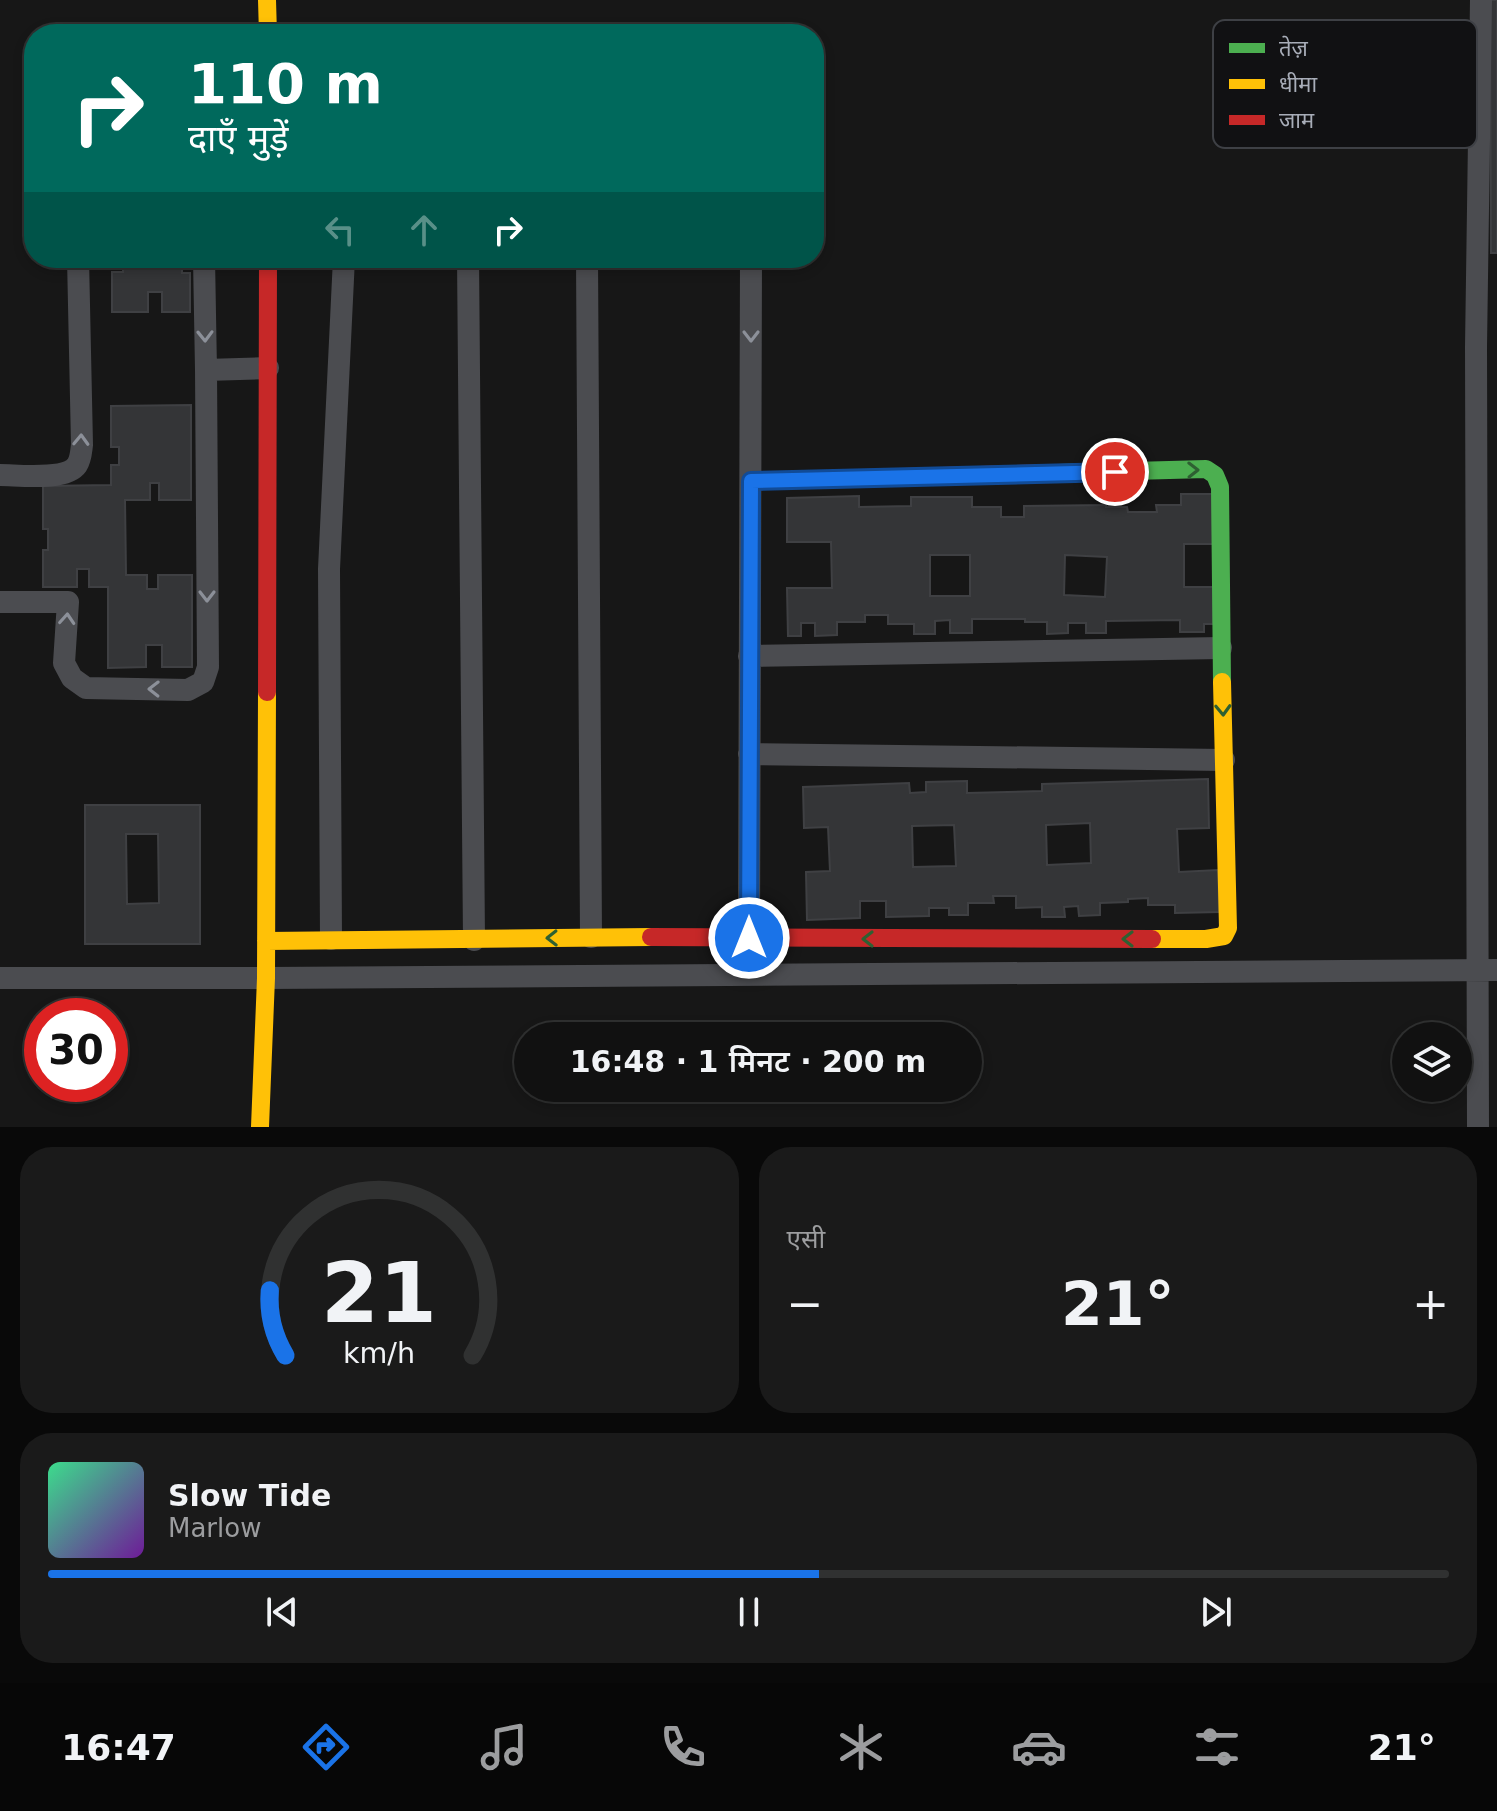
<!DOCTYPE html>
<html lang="hi">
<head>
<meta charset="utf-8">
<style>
  :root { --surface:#111; --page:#1a1a1a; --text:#f1f3f6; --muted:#9c9d9f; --line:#303131; --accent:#1a73e8 }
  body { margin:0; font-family:"DejaVu Sans","Noto Sans Devanagari",sans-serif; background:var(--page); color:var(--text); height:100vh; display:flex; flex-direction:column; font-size:30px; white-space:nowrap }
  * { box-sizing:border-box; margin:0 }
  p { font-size:26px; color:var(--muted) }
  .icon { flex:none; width:44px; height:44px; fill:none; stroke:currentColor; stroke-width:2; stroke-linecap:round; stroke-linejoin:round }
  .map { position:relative; height:1127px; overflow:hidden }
  .drawer { display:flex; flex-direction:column; gap:20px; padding:20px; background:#090909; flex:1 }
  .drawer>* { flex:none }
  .top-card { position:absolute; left:24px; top:24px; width:800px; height:244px; border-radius:32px; box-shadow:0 4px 12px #0003,0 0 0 2px var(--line); background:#00695c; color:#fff; overflow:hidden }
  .controls { position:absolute; left:1392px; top:1022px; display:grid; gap:16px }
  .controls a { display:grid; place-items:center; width:80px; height:80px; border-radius:50%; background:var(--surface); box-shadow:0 4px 12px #0003,0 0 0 2px var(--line); font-size:40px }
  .speed { position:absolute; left:24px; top:998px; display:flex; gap:16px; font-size:40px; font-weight:700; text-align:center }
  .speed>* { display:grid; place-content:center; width:104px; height:104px; border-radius:50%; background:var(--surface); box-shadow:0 4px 12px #0003,0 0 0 2px var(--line); line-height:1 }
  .speed .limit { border:12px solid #d22; background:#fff; color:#111 }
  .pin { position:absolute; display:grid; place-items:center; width:68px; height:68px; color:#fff; margin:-34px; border:4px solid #fff; border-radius:50%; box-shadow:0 2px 8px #0007 }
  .me { position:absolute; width:88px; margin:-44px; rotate:0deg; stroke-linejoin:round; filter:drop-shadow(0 0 6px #0008) }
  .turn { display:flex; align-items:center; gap:28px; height:168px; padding:0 32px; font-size:36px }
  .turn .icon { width:104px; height:104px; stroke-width:2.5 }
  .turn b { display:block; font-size:56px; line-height:68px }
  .lanes { display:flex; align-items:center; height:76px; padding:0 32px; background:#0003; justify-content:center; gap:40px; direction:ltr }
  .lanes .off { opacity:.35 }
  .big { font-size:60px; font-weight:600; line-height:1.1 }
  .drawer .tile { flex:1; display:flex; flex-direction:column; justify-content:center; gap:12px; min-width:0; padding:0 28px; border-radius:32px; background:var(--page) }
  .drawer .dial { align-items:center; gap:0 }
  .dial svg { height:208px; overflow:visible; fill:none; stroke:var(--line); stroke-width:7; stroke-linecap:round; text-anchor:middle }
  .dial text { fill:var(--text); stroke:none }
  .song { display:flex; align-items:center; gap:24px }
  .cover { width:96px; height:96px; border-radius:12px; background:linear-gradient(135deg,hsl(150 70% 55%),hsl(280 70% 35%)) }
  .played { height:8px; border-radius:4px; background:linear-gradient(90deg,var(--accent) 55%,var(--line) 55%) }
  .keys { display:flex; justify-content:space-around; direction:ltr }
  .heat { display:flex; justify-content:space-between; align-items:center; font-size:44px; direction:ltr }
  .drawer .tiles { flex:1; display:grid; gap:20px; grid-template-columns:1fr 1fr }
  .tile:last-child { grid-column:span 2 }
  .trip { position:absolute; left:514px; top:1022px; width:468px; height:80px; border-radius:40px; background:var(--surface); box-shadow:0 4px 12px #0003,0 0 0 2px var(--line); font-weight:600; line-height:80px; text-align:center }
  .tabs { display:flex; height:128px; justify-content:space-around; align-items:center; background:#070707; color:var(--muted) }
  .tabs .icon { width:56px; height:56px }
  .tabs .current { color:var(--accent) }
  .tabs b { font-size:36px; color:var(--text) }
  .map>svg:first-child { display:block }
  .building { fill:#343537; stroke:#3f4043; stroke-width:2; fill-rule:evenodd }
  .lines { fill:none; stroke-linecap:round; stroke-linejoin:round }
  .street { stroke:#4b4c50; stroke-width:22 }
  .fast { stroke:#4caf50; stroke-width:18 }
  .slow { stroke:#ffc107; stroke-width:18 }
  .jam { stroke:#c62828; stroke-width:18 }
  .oneway { stroke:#8c9099 }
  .oneway2 { stroke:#2e6032 }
  .route-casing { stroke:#114b97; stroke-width:20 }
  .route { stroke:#1a73e8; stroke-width:14 }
  .key { fill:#111113; stroke:#3e4045; stroke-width:2 }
  .key-label { font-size:22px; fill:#a8adb8 }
</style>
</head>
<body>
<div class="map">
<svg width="1497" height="1127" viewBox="0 0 1497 1127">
  <rect width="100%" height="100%" fill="#171717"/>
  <path class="building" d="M1490 0H1497V253H1491Z
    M123 258H182V273H190V312H162V292H148V312H112V272H123Z
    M191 405V500H159V483H150V500H125L126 575H147V589H158V575H192V667H162V645H146V667L108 668V587H89V569H77V587H43V550H48V529H43V486L111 485V465H119V447H111V406Z
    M1181 494H1212L1213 544H1184V587H1213V624H1204V632H1180V620L1106 621V633H1086V623H1068V633L1047 634V622H1025V619H972V633H950V620L935 621V634H914V624H888V615H865V622H837V635L815 636V623H801V636H788L787 588H832L831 542H787V498L859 496V507L911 506V497H972V507H1001V517H1024V506L1106 505V507H1127L1128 512H1157L1156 505H1181ZM930 555H970V596H930ZM1065 555 1107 557 1105 597 1064 595Z
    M1208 779 1209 828 1177 829 1179 872 1218 870 1219 912 1175 913V905H1148V898L1128 899V902L1100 903V915L1079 916 1078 906 1064 907 1065 917H1042V907L1016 908V896H993L994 903H968V915H949V908H929V916L886 917V901H860V918L807 920 806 872 830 871 828 827 804 828 803 787 909 783 910 793 926 792V782L967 781V793L1042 791V784ZM1090 823 1091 863 1047 865 1046 825ZM954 825 956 866 913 867 912 826Z
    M85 805H200V944H85ZM126 834H158L159 903 127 904Z"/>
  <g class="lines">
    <path class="street" d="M468 258 474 940
      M587 258 591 937
      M206 370 268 368
      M0 475C19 475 66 481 77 465 81 459 81 452 82 445L78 258
      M0 602H68L64 663 72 678 86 688 188 690 203 682 208 667 206 370 204 258
      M749 656 1221 648
      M749 754 1224 760
      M749 938 751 258
      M331 939 329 569 344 258
      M0 978H266L1497 970
      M1478 1127 1476 347 1481 0"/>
    <path class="fast" d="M1059 473 1206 469 1215 475 1220 487 1222 682"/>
    <path class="slow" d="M267 0 268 34
      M1152 939H1206L1224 936 1228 928 1222 682
      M266 941 651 937
      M260 1127 266 978 267 692"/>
    <path class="jam" d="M751 481 1059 473
      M267 692 268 258
      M651 937 1152 939"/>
  </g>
  <defs><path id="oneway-chevron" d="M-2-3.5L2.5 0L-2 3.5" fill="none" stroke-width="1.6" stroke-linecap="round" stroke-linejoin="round" transform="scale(2)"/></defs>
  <g class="oneway">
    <use href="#oneway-chevron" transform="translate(205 336) rotate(89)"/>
    <use href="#oneway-chevron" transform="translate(751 336) rotate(90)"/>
    <use href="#oneway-chevron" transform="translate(81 440) rotate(-88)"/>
    <use href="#oneway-chevron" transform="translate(207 596) rotate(90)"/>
    <use href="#oneway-chevron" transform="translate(67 619) rotate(-86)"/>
    <use href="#oneway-chevron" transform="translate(154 689) rotate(-179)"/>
  </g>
  <g class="oneway2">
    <use href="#oneway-chevron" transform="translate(1193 470) rotate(-1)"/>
    <use href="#oneway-chevron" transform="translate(1223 710) rotate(88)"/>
    <use href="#oneway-chevron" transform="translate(552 938) rotate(179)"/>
    <use href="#oneway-chevron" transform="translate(868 939) rotate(-180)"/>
    <use href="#oneway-chevron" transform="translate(1128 939) rotate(-180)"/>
  </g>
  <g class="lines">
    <defs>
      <path id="route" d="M749 938 751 481 1115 472"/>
    </defs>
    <use href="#route" class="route-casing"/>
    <use href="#route" class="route"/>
  </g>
  <rect x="1213" y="20" width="264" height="128" rx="12" class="key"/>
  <rect x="1229" y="43" width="36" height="10" fill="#4caf50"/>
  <rect x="1229" y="79" width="36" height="10" fill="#ffc107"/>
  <rect x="1229" y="115" width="36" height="10" fill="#c62828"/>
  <g class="key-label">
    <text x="1279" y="56">तेज़</text>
    <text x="1279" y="92">धीमा</text>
    <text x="1279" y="128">जाम</text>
  </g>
</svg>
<div class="controls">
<a><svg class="icon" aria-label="layers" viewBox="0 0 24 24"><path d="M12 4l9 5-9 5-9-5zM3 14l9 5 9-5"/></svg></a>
</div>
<div class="speed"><div class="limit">30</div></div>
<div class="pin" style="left:1115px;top:472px;background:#d93025"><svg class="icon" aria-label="arrive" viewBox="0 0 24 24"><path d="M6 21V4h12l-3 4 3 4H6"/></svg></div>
<svg class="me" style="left:749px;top:938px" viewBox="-20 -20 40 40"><circle r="17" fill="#1a73e8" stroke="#fff" stroke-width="3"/><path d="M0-11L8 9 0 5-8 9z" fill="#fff"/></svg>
<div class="trip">16:48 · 1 मिनट · 200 m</div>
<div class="top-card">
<div class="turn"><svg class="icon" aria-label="right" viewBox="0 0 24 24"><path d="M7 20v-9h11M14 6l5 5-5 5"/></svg><div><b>110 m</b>दाएँ मुड़ें</div></div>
<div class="lanes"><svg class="icon off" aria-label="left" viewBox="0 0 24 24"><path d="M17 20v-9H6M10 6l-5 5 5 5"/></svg><svg class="icon off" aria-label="ahead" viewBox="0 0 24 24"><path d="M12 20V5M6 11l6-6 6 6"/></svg><svg class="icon" aria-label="right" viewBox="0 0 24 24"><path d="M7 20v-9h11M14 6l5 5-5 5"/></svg></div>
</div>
</div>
<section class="drawer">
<div class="tiles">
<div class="tile dial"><svg viewBox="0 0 100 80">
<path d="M14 69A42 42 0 1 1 86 69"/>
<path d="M14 69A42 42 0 0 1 8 44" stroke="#1a73e8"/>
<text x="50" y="56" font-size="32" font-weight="700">21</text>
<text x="50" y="72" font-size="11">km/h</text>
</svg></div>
<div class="tile"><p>एसी</p>
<div class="heat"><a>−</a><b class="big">21°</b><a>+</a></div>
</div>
<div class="tile">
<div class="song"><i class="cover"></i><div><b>Slow Tide</b><p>Marlow</p></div></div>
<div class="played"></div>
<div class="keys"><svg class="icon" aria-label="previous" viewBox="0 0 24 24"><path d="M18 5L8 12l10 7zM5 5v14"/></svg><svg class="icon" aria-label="pause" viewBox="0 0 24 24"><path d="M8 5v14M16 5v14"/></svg><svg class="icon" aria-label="next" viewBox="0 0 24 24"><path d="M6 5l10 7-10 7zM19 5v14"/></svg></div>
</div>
</div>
</section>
<nav class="tabs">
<b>16:47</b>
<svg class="icon current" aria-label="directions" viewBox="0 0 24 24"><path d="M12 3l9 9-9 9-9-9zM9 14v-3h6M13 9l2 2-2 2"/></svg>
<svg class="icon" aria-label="music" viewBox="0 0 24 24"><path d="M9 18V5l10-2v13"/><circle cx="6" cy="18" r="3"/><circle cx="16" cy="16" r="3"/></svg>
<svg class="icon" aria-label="phone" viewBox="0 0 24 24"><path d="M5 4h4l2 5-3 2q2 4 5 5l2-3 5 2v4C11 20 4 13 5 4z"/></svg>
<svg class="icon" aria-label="climate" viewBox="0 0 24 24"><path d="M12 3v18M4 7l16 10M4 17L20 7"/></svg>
<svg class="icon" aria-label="car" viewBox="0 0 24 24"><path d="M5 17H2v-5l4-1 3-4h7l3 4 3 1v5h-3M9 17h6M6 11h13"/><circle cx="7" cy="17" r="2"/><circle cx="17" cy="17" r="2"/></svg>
<svg class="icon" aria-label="filters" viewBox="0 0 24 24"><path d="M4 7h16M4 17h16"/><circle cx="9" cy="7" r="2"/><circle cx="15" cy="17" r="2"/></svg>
<b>21°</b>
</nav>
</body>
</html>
